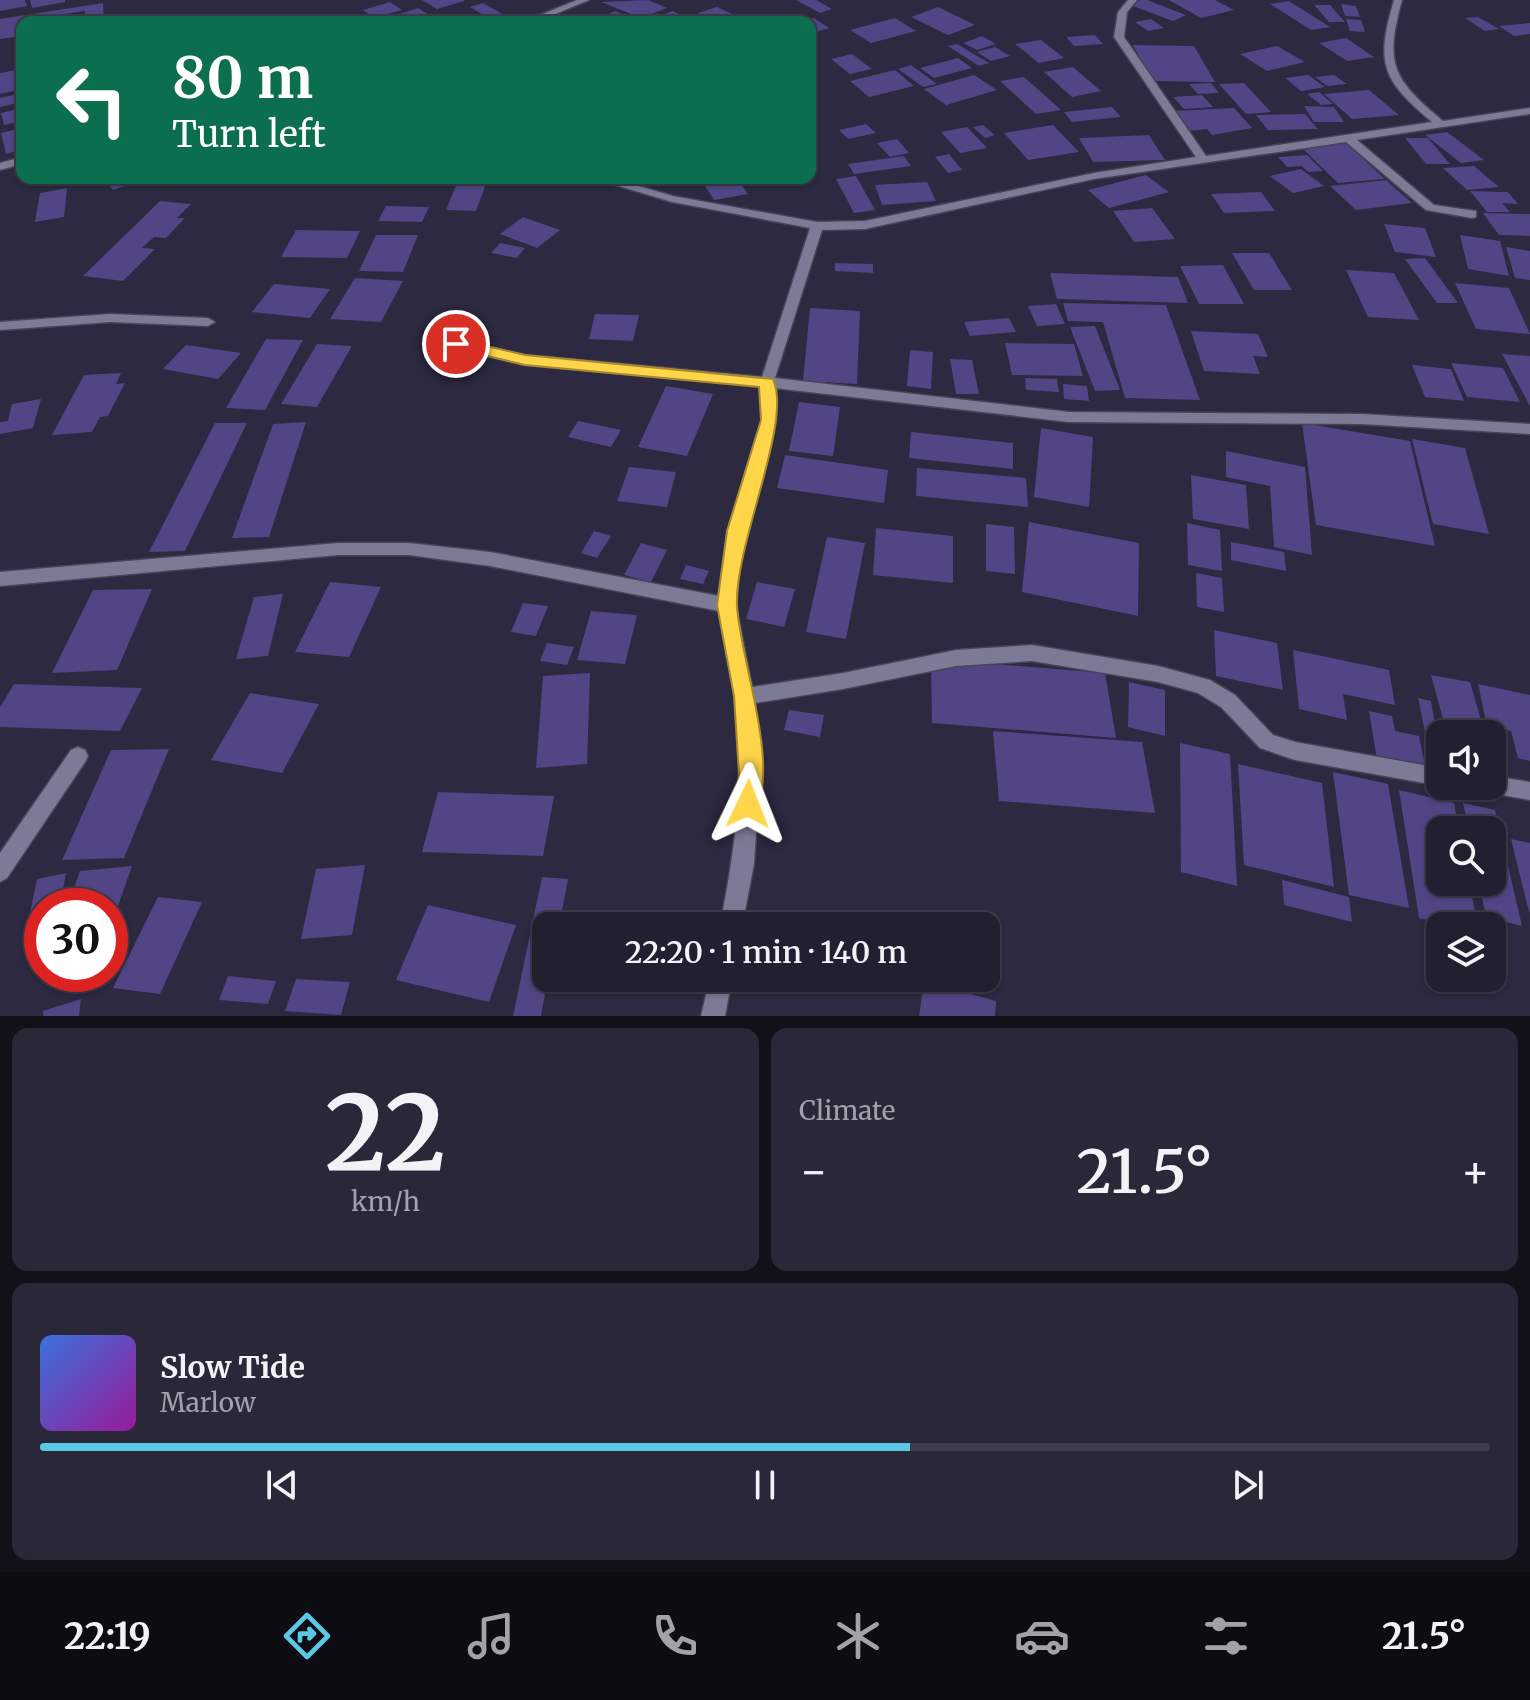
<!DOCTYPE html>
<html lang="en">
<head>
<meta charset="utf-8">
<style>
  :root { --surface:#211f30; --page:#292738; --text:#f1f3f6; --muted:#a2a2ab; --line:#3e3d4c; --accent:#5bc8e6 }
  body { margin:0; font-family:Merriweather,serif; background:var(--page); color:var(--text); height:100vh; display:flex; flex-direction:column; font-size:30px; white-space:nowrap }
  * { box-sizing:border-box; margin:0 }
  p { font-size:26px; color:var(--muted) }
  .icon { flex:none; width:44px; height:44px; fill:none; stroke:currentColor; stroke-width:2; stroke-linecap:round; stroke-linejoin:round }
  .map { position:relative; height:1016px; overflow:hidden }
  .details { display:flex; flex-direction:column; gap:12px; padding:12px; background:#12111a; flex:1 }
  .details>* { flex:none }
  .top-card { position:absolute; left:16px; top:16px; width:800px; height:168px; border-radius:16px; box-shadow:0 2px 6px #0004,0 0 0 2px var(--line); background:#0b6e4f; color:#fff; overflow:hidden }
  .controls { position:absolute; left:1426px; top:720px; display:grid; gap:16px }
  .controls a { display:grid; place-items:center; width:80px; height:80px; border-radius:16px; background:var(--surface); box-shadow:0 2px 6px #0004,0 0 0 2px var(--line); font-size:40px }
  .speed { position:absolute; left:24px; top:888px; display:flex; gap:16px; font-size:40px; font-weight:700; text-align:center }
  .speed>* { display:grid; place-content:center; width:104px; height:104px; border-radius:50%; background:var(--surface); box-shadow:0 2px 6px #0004,0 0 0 2px var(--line); line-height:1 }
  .speed .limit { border:12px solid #d22; background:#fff; color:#111 }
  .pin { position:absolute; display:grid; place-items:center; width:68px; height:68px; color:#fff; margin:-34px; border:4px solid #fff; border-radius:50%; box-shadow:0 2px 8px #0007 }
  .me { position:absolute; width:88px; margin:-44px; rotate:2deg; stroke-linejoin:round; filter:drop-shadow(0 0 6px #0008) }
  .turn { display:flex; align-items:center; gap:28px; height:168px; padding:0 24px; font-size:36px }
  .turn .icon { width:104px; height:104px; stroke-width:2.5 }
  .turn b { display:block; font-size:56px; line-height:68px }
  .big { font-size:60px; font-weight:600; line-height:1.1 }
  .details .widget { flex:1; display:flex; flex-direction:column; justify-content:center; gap:12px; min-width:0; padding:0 28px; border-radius:16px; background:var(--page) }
  .details .dial { align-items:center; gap:0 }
  .dial b { font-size:104px; line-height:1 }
  .song { display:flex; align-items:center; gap:24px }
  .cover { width:96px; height:96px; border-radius:12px; background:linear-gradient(135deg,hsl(220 70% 55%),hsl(300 70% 35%)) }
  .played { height:8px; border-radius:4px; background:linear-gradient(90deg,var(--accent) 60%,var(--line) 60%) }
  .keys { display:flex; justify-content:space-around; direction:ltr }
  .heat { display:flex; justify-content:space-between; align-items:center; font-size:44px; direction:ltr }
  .details .tiles { flex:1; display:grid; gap:12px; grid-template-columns:1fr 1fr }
  .widget:last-child { grid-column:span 2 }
  .trip { position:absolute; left:532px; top:912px; width:468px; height:80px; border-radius:16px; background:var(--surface); box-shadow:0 2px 6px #0004,0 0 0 2px var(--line); font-weight:600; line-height:80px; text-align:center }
  .tab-bar { display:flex; height:128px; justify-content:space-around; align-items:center; background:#0d0c13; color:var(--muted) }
  .tab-bar .icon { width:56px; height:56px }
  .tab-bar .on { color:var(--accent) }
  .tab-bar b { font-size:36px; color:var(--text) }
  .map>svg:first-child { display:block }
  .building { fill:#514585 }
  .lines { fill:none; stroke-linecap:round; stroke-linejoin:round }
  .minor-casing { stroke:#474458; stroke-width:3 }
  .minor { fill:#7d7a96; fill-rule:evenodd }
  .route { fill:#ffd54a; stroke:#a68a30; stroke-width:2 }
</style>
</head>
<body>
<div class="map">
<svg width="1530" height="1016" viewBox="0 0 1530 1016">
  <rect width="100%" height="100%" fill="#2c2940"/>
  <path class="building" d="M0 0H25L27 6 0 11Z
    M30 0H65V2L32 8Z
    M422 0H464V1L437 9Z
    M648 0 667 8 641 18 601 2Z
    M796 0H816L832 9 820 13Z
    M1140 0H1147L1186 15 1173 21 1130 5Z
    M1169 0H1215L1234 10 1201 18Z
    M1289 1 1330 27 1311 30 1270 4Z
    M390 2 402 10 374 18 363 10Z
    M103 3 104 22H85V11L36 18V22H22V36L0 39V19Z
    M483 3 513 20 495 22 470 7Z
    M1341 4 1356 6 1360 17 1345 16Z
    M1314 5H1330L1345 22H1329Z
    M717 7 739 17 715 22 698 13Z
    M938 7 975 25 948 35 911 17Z
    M418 8 433 17 417 22H376Z
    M615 11 641 22H619L604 16Z
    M672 11 681 15 664 22 649 20Z
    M465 14 476 22H439V21Z
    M1478 17 1499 29 1485 31 1465 18Z
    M814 18 829 28 810 34V22L804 21Z
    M895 18 916 31 871 43 850 30Z
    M1151 19 1164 28 1148 31 1135 22Z
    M1346 19 1361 20 1365 32 1350 31Z
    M1530 23V34L1514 36 1499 26Z
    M1095 35 1103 44 1074 46 1066 37Z
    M982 36 996 44 977 50 963 43Z
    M1346 38 1374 57 1347 61 1319 43Z
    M1041 40 1064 58 1039 63 1015 44Z
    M957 44 989 63 979 66 948 46Z
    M1133 45 1194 46 1215 82 1151 81Z
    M1277 46 1305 62 1267 71 1240 54Z
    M995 47 1010 56 991 61 977 52Z
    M852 54 872 69 850 74 831 59Z
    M958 58 972 68 934 78 920 68Z
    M911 65 937 84 923 87 898 69Z
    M1073 67 1101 91 1072 97 1044 72Z
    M22 69V89L0 94V73Z
    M895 70 914 86 869 97 850 81Z
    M974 75 997 90 946 105 924 89Z
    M1308 75 1325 87 1301 91 1285 78Z
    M1334 75 1347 84 1327 86 1315 77Z
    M1024 77 1061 110 1036 114 1000 81Z
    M1211 83 1219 93 1198 94 1189 84Z
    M1244 83 1271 112 1246 114 1219 84Z
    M1369 90 1399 115 1352 119 1324 94Z
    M1319 92 1333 104 1321 105 1307 94Z
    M22 93V102L0 107V98Z
    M1202 95 1213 107 1184 109 1173 97Z
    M1304 106 1334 107 1344 122H1314Z
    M1112 107 1121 117 1072 122 1064 112Z
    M22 108V121L4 125 1 113Z
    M1234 108 1252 128 1212 135 1207 129 1189 131 1173 111Z
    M1305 114 1318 129 1268 130 1256 115Z
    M866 124 876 133 848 139 839 130Z
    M983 125 995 135 985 138 973 127Z
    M1053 125 1079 152 1028 160 1004 133Z
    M967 127 987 148 960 153 941 132Z
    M22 128V150L6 154 1 133Z
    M1447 132 1484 160 1461 163 1425 135Z
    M1149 135 1165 160 1093 162 1079 138Z
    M1405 138H1428L1450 164H1426Z
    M897 139 909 153 890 157 877 143Z
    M1346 143 1385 179 1338 183 1301 147Z
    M949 154 962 170 948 173 935 157Z
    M1307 155 1323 171 1308 172 1302 166 1287 167 1278 157Z
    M904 156 911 166 854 174 848 164Z
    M1474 166 1499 187 1467 190 1443 168Z
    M1301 169 1324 186 1293 193 1270 176Z
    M1146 175 1169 192 1109 208 1088 190Z
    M856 176 875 210 854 213 836 179Z
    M105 178H136L139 181 113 190Z
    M459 178H488L476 211 446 210Z
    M700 178H737L748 194 714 200Z
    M762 178H798V180L767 185Z
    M1386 180 1412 203 1356 210 1330 186Z
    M927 182 936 201 882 205 875 185Z
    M67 188 64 217 35 222 40 193Z
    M1470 191 1508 192 1518 204 1502 203 1510 212H1487Z
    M1261 192 1275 211 1224 213 1211 194Z
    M160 201 191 204 177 218H185L166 238 154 237 142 248 155 249 123 281 83 276Z
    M386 206 429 207 422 222 378 221Z
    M1152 208 1175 239 1134 242 1113 211Z
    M1483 213 1530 214V236L1499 235Z
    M523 217 560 230 537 248 500 234Z
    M1384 224 1425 228 1436 257 1395 252Z
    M296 230 360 231 347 258 281 257Z
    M376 235H418L403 272 359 271Z
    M1460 235 1500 241 1509 276 1468 269Z
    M500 243 525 248 517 258 491 253Z
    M1506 247 1530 251V280L1515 278Z
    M1232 253H1269L1292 290H1254Z
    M1425 258 1458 303H1437L1405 259Z
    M835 263 873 264V273L835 271Z
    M1223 265 1244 304H1199L1180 266Z
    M1346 270 1394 273 1419 320 1368 317Z
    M1050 273 1178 277 1188 303 1057 299Z
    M355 278 403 281 381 322 330 319Z
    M1455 283 1509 288 1530 334 1476 329Z
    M274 284 330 289 310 318 252 312Z
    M1063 303 1166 305 1200 400 1125 398 1103 322 1068 321Z
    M1056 304 1065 324 1037 326 1028 306Z
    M810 308 860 311 857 384 803 381Z
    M595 314 639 315 633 341 589 339Z
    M1009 318 1016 332 970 336 964 322Z
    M1095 326 1120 390 1095 391 1070 327Z
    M1191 331 1258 334 1268 357 1253 356 1260 374 1204 371Z
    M266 339 303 340 265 410 226 408Z
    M1005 343 1074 344 1083 376 1012 375Z
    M317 344 352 346 317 407 281 404Z
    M186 345 241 353 218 379 163 369Z
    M910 350 933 352 931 389 907 386Z
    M1502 354 1530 356V406Z
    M950 359 972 360 979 394H956Z
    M1451 363 1503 368 1520 402 1467 397Z
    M1412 365 1451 369 1464 401 1425 397Z
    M121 373 116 384 125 383 108 416 100 417 92 432 52 435 84 375Z
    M1025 378 1057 379 1059 392 1026 390Z
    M1063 384 1087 386 1089 401 1064 399Z
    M666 386 713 394 687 456 638 447Z
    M41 399 33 428 0 434V422L8 421 12 404Z
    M799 402 840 407 833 456 789 451Z
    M578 421 621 430 611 447 568 437Z
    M306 422 269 537 232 538 273 424Z
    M215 423H247L185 551 149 552Z
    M1302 423 1410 441 1435 546 1316 525Z
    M1041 428 1093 437 1089 507 1034 497Z
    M911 432 1013 443V469L909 458Z
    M1412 439 1465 448 1489 534 1433 524Z
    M1226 451 1305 467 1312 555 1274 547 1270 486 1226 477Z
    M785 455 888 470 884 503 777 488Z
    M629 467 676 472 667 507 617 501Z
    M917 468 1026 478 1028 507 916 496Z
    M1191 475 1246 485 1249 529 1193 519Z
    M1029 522 1139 543 1138 616 1022 592Z
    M1187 523 1220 530 1222 571 1188 565Z
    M986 524 1014 527 1015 574 986 571Z
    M876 528 953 536V583L873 575Z
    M594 531 611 536 597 558 581 553Z
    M827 537 865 543 846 639 806 632Z
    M1231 542 1284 552 1286 571 1231 560Z
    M641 543 667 550 651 582 624 575Z
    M686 565 709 571 703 584 680 579Z
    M1196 573 1222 578 1224 612 1197 607Z
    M330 582 381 587 349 657 295 652Z
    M757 582 795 589 784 627 746 619Z
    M152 589 117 670 52 673 93 590Z
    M283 594 268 656 236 659 254 597Z
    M523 603 548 606 536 636 511 632Z
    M591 611 637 615 625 664 577 660Z
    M1214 630 1277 643 1283 690 1216 676Z
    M547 643 574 647 567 665 540 661Z
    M1293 650 1389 670 1395 705 1343 694 1347 720 1299 709Z
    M931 659 1105 673 1116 738 932 723Z
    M590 673 587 764 536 768 543 676Z
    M1431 675 1470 682 1485 734H1447Z
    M1129 682 1165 690V736L1128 727Z
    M14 684 142 688 120 731 0 727V707Z
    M1478 684 1530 695V761L1518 758 1511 731 1487 726Z
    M250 693 319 704 282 773 211 760Z
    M1418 698 1431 701 1440 753 1429 751Z
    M789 710 824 715 820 737 784 730Z
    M1369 711 1392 716 1395 731 1419 736 1426 770 1377 760Z
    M993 731 1142 742 1155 813 999 801Z
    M1180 743 1230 754 1237 886 1181 872Z
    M169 749 124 858 62 860 111 750Z
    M1238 764 1322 783 1334 887 1244 865Z
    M1333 772 1388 784 1409 908 1349 895Z
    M1399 790 1454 803 1459 830H1440V882H1469L1478 926H1453L1419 918Z
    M438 792 554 796 543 856 422 852Z
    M1463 803 1495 810 1522 926 1486 917 1479 882H1492V830H1469Z
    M1511 839 1530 843V912H1529Z
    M365 865 352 935 301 939 316 869Z
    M132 866 118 906H67L80 871Z
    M66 873 60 906H42V910L30 913 37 879Z
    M542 877 568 879 559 926H546L548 978 541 1016H513Z
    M1282 880 1349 897 1352 922 1284 905Z
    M158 897 202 902 160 994 113 988Z
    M428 905 516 925 489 1002 396 980Z
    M43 974H87L80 986 40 980Z
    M228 976 276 981 268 1004 219 1000Z
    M296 979 350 982 341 1015 285 1011Z
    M924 981 996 1001 995 1016H919Z
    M81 999 79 1016H43V1011Z"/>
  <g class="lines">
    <defs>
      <path id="minor" d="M577 0H589L536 22H523Z
        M1128 0H1137L1127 12 1124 37 1206 156 1432 122C1382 80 1375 64 1394 0H1402C1384 65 1393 79 1443 121L1530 108V114L1357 140 1434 205 1476 211V217L1472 218 1426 210 1346 142 1094 179 865 229 822 230 775 378 1069 412 1361 414 1530 424V434L1361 424 1069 422 774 388 776 420 744 531 736 605 752 687 843 673 956 650 1032 645 1158 666 1210 680 1235 695 1273 735 1295 742 1440 768 1441 786 1295 760 1260 748 1221 707 1198 693 1158 682 1032 661 956 666 843 689 755 703 760 774 754 864 742 926H720C735 850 746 772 735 695 732 667 725 639 719 611L490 566 409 555H338L0 586V572L338 543H409L490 552 719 596 728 531 762 420 760 386 525 365 451 347 449 344 451 341 456 340 525 355 762 377 810 228 672 202 592 178H611L673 196 817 222 865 221 1094 173 1196 157 1114 37 1118 12Z
        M22 157V164L0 170V163Z
        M110 314 208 318 215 322 208 326 110 322 0 330V322Z
        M78 747 85 750 88 756 85 762 7 878 0 882V853L71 750Z
        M1492 776 1530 782V800L1485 792 1482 786H1492Z
        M710 978H732L725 1016H701Z"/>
    </defs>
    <use href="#minor" class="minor-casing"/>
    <use href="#minor" class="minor"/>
  </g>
  <path class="route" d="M456 339 525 355 773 379C793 422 734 545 737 606 740 660 779 759 756 812L748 815 740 812 736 804 739 774 734 696 717 605 727 531 761 420 759 387 525 365 450 347V340Z"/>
</svg>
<div class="controls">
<a><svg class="icon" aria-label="sound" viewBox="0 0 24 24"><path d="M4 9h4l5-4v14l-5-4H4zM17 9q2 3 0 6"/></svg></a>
<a><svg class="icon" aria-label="search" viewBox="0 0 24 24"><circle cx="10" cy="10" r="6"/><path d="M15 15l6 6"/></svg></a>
<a><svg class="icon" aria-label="layers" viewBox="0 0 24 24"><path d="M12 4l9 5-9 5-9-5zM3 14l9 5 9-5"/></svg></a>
</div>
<div class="speed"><div class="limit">30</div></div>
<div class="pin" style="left:456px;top:344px;background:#d93025"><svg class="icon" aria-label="arrive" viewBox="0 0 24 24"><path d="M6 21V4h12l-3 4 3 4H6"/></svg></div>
<svg class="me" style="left:748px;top:804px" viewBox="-20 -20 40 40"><path d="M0-17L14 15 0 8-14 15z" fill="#ffd54a" stroke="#fff" stroke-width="4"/></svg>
<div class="trip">22:20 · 1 min · 140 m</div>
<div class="top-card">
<div class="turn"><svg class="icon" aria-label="left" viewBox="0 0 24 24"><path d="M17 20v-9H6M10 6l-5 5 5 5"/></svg><div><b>80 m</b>Turn left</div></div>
</div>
</div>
<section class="details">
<div class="tiles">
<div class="widget dial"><b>22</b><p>km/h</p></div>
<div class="widget"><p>Climate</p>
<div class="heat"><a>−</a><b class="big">21.5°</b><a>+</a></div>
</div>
<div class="widget">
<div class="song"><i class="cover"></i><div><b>Slow Tide</b><p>Marlow</p></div></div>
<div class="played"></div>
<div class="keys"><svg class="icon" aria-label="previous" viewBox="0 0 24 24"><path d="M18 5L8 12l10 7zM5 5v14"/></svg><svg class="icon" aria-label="pause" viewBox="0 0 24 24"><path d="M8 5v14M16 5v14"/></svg><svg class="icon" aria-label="next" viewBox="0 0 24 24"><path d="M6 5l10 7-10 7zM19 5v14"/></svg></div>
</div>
</div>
</section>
<nav class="tab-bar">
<b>22:19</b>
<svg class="icon on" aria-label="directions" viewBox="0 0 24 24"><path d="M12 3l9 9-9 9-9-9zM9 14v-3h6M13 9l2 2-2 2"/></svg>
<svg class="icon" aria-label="music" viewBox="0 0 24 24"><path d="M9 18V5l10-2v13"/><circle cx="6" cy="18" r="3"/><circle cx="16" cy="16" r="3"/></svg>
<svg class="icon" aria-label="phone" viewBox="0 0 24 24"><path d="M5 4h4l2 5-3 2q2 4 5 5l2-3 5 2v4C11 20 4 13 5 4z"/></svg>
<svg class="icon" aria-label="climate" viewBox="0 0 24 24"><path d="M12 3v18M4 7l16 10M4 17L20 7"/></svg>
<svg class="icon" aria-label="car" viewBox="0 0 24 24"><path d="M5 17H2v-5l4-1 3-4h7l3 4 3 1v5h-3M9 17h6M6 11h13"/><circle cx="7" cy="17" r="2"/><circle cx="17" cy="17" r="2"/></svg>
<svg class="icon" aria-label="filters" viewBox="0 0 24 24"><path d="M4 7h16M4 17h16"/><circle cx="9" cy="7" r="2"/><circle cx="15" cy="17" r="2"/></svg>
<b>21.5°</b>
</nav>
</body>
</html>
